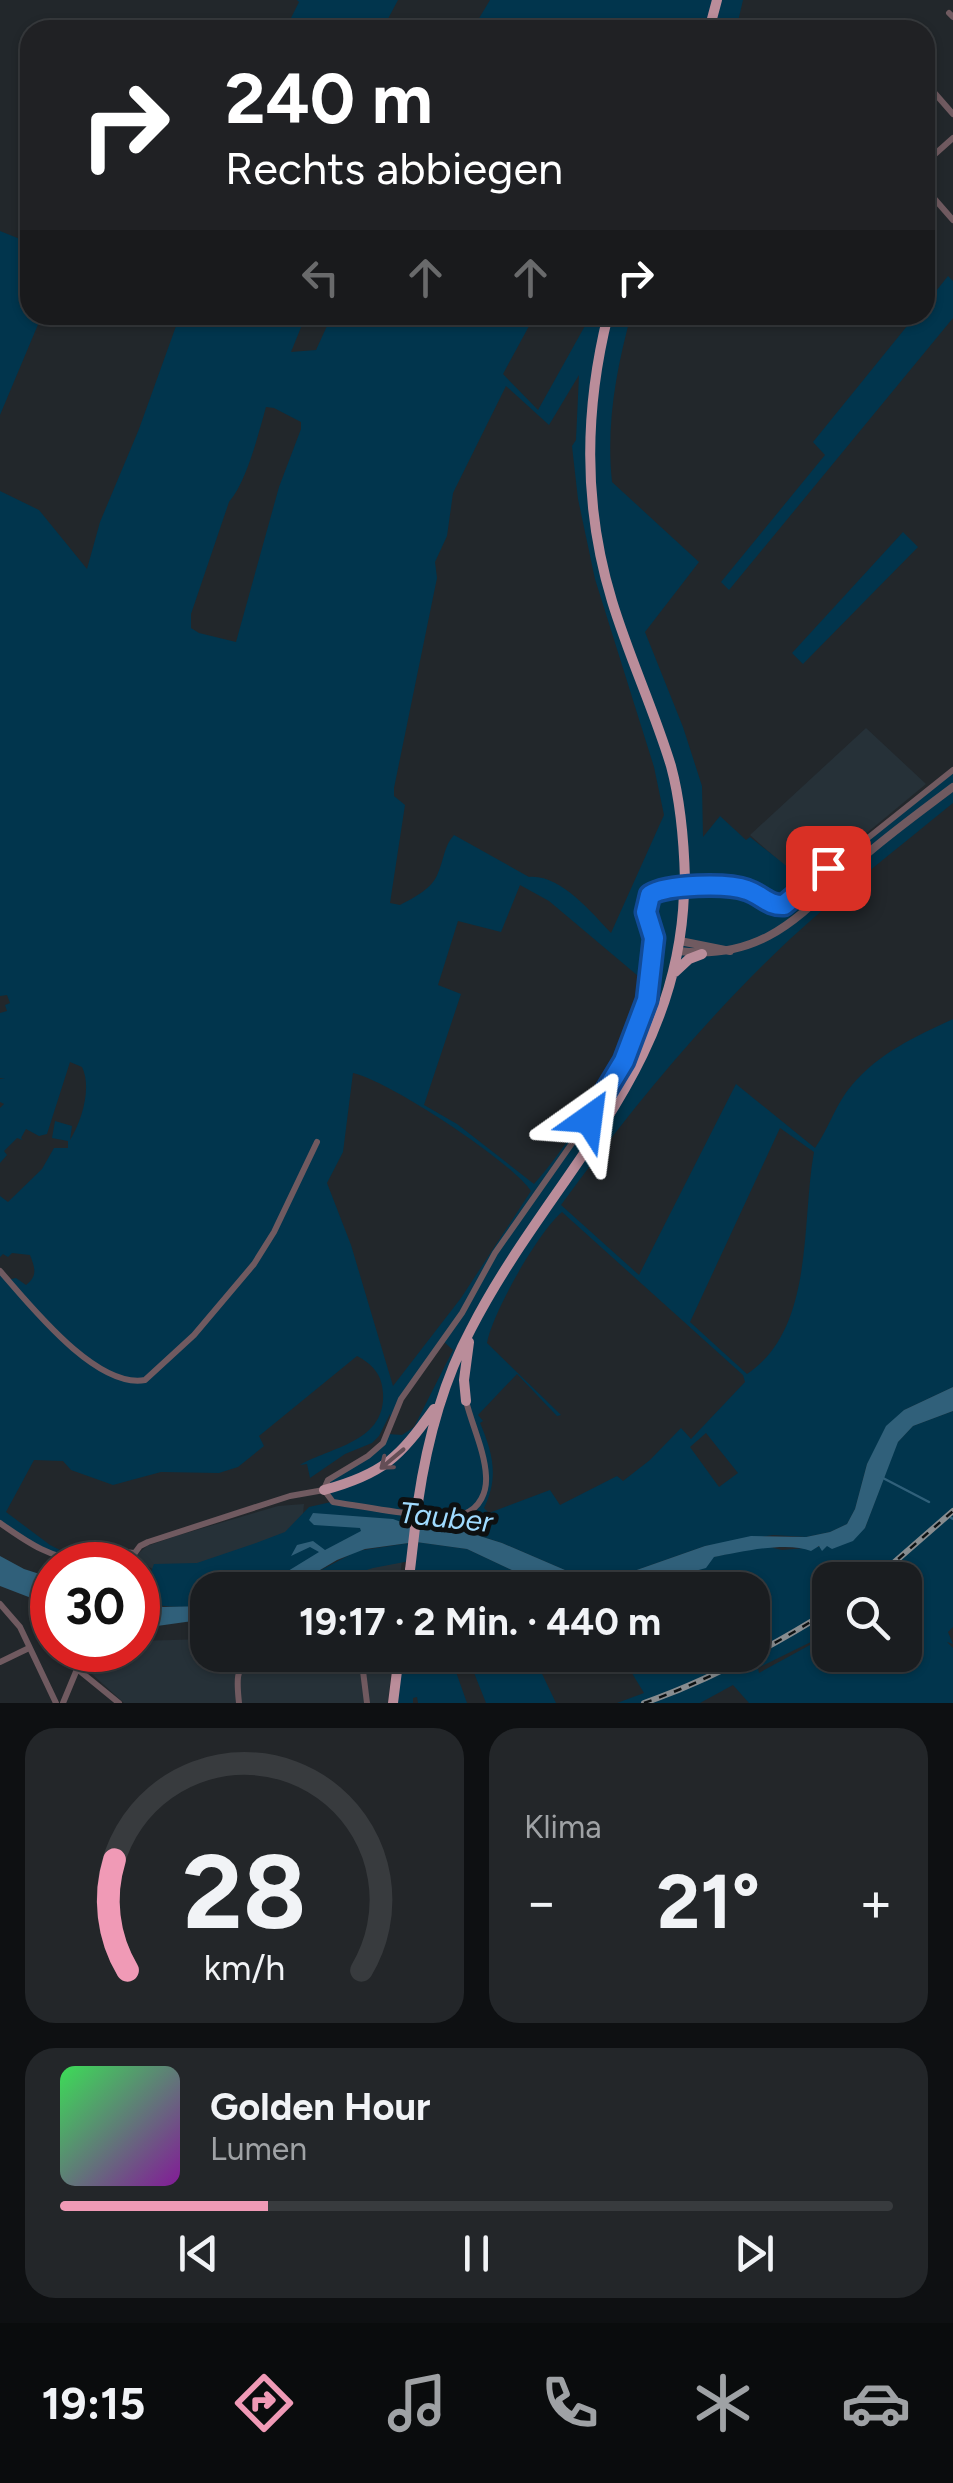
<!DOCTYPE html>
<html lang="de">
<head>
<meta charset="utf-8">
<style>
  :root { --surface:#1a1d20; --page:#232629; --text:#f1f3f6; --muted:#9fa2a5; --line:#383b3e; --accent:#f09ab6 }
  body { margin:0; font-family:Figtree,sans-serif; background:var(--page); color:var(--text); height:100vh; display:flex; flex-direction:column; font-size:38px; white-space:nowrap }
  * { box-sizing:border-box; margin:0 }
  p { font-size:32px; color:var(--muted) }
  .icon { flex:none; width:55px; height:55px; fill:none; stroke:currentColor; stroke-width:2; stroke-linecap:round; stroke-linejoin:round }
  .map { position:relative; height:1703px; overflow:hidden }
  .panel { display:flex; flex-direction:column; gap:25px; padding:25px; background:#0e1012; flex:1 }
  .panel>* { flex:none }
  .guide { position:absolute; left:20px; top:20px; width:915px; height:305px; border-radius:30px; box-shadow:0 2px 8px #0004,0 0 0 2px var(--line); background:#202124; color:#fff; overflow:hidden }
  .buttons { position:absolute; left:812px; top:1562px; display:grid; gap:20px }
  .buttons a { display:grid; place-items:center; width:110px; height:110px; border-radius:20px; background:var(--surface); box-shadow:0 2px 8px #0004,0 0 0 2px var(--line); font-size:50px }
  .speed { position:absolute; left:30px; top:1542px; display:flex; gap:20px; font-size:50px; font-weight:700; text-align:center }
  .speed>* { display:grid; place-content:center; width:130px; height:130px; border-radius:50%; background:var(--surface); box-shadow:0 2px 8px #0004,0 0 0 2px var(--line); line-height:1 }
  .speed .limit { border:15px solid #d22; background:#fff; color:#111 }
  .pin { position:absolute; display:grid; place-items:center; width:85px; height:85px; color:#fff; margin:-42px; border-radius:20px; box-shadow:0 5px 15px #0006 }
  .me { position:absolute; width:110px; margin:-55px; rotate:31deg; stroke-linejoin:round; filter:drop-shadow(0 0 8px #0008) }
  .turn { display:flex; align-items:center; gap:35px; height:210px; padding:0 40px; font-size:45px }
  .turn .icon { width:130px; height:130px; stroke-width:2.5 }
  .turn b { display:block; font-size:70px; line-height:85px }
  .lanes { display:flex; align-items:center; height:95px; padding:0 40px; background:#0003; justify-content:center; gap:50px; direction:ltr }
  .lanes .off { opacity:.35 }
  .big { font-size:75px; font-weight:700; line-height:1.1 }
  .panel .widget { flex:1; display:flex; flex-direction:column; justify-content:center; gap:15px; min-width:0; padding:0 35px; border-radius:30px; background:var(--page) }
  .panel .dial { align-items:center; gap:0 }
  .dial svg { height:260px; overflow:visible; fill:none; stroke:var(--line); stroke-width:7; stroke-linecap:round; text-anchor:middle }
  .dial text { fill:var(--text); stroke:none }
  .song { display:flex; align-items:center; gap:30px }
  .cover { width:120px; height:120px; border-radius:15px; background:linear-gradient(135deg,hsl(130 70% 55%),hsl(290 70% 35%)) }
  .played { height:10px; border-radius:5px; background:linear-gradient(90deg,var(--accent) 25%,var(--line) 25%) }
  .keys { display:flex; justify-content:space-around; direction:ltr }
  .heat { display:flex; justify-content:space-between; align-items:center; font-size:55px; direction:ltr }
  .panel .tiles { flex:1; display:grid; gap:25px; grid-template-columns:1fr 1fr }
  .widget:last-child { grid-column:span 2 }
  .trip { position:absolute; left:190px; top:1572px; width:580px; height:100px; border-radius:30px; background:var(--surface); box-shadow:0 2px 8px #0004,0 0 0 2px var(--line); font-weight:700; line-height:100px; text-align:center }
  .tab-bar { display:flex; height:160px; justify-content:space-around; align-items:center; background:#0a0c0d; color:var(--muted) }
  .tab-bar .icon { width:70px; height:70px }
  .tab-bar .on { color:var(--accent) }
  .tab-bar b { font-size:45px; color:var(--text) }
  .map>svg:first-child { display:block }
  .built { fill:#263138 }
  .green { fill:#01354d; fill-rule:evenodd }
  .water { fill:#30607a }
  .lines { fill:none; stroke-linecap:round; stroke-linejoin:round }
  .stream { stroke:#30607a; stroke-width:2.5 }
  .minor { stroke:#705a60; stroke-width:6 }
  .tertiary { stroke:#705a60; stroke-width:8 }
  .primary { stroke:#ba8d9a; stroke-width:10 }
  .rail-casing { stroke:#878c8f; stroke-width:6 }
  .rail { stroke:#0d1011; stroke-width:2.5; stroke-dasharray:8; stroke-linecap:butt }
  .primary-bridge { stroke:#ba8d9a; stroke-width:10 }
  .oneway { stroke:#644e56 }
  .route-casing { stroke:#114b97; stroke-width:25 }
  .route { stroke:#1a73e8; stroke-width:18 }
  .labels { text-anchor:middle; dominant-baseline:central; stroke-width:10; stroke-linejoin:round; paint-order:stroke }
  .water-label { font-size:30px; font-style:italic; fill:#a0dbff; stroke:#0d1011 }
</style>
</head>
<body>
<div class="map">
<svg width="953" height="1703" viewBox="0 0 953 1703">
  <rect width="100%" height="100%" fill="#22272b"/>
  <path class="built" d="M866 728 926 784 805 884 750 835Z
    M304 1504 303 1514 290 1531 220 1559 158 1572 133 1558 147 1546 176 1536 278 1506Z
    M402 1558 399 1590H328L360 1569Z
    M207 1639 208 1655H393L388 1703H124L82 1665 89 1650H138V1641Z"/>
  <path class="green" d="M297 0H398L382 30H285L299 2Z
    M490 0H743L736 30H472Z
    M0 231 30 243V315H42L0 415Z
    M948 276 953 281V318L729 590 721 582 825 455 813 442 916 315H925V305Z
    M180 315H306L291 352 316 350 332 315H535L503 374 538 410 591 315H631C616 370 606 425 612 482L699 562 645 632 683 727 702 786 703 837 720 816 746 840 750 837 809 884 953 770V803C898 848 841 892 789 940 704 1020 630 1110 561 1205L639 1275 736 1084 815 1148C829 1128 836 1103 852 1085 879 1053 916 1036 953 1019V1387L904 1410 867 1464 855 1509 847 1524 830 1532 806 1537 773 1535 705 1546 631 1572 601 1576 565 1570 502 1543 455 1528H417L356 1538 352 1536 257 1590H208L207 1606C182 1607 161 1609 138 1599V1565H98L97 1557 134 1553 133 1560 151 1572 154 1564 197 1563 256 1543 285 1532 309 1507 331 1502 325 1483 368 1456 388 1434 402 1435 414 1427 453 1350 443 1341 401 1399 390 1428V1414L379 1436 372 1443 345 1454 310 1478 307 1464 300 1465C331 1447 386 1442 383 1393 382 1374 372 1364 357 1356L259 1436 264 1446 238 1467 219 1473 161 1472 113 1485 71 1470 63 1461 34 1460 6 1512 50 1545 66 1553 59 1557 0 1523V1271L7 1280 16 1278 26 1285C38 1276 35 1268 30 1255L12 1253 8 1257 3 1254 0 1257V1196L8 1202 42 1169 54 1148H68V1141L52 1138 55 1121 72 1126 70 1140C82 1121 92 1087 82 1067L70 1062 47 1134 39 1136 26 1129 21 1138 23 1140 17 1138 4 1151 7 1155 0 1163V1108L4 1104 0 1102V1079L5 1078H0V1013L7 1011 5 1005 10 1003 7 995 0 996V491L39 510 87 569 100 522 139 429ZM579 375 576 440 572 446 578 499 595 579 654 767 664 815 611 933C591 912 560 874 529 877L454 835C444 846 444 859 438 873 432 889 415 897 400 905L390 903 405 805 394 796V788L437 578 435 562 447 536 453 493 506 386 549 425ZM266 407 274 408 301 422V429L279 487 236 642 199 633 191 628V614L229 502C247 481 258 435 266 407ZM520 885 549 901 644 981C637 1036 572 1143 534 1184L457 1124 424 1105 461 994 438 985 458 921 501 932ZM353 1073C389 1081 511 1161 531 1191L461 1298 393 1386 351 1245 327 1183 343 1152ZM780 1128 814 1152C801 1222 815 1329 747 1374L690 1322ZM562 1212 743 1375 745 1382 691 1439 681 1428 650 1460 623 1481 617 1476 560 1505 550 1490 489 1513 484 1508C499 1478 493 1453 480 1423L483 1421 478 1415 517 1374 557 1416 561 1415 487 1343C492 1313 539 1231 562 1212ZM706 1433 738 1473 719 1487 690 1447Z
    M903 532 918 547 803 664 792 653Z
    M953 1411V1627L948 1632 953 1644 947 1642 953 1648V1703H749L733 1685 700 1703H617L644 1693 621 1655H684L695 1672 732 1655H752V1590H689L684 1583 676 1590H645C664 1581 703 1572 713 1557L765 1546 782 1550 827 1546 865 1528 897 1443 913 1426ZM832 1573 836 1580H905V1655H830V1639L819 1640 759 1673 758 1668 821 1637 827 1625 825 1621 830 1617 832 1580 829 1576Z
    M416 1542 467 1549 546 1586 603 1590H407L410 1570 415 1560 373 1568 348 1576 324 1590H295L306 1584 304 1579 357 1551Z
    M399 1655H450L467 1703H418L417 1697 413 1698V1703H393Z
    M467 1655H533L556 1703H486Z"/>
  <path class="water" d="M953 1387V1411L913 1426 898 1442 865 1528 853 1541 832 1549 827 1546 822 1551 819 1546 811 1551C787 1541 740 1552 714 1557L706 1568 677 1576 645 1590H603L546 1586 467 1549 416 1542 365 1549 337 1560 286 1590H257L319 1552 310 1547 291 1556 297 1545 313 1541 325 1550 361 1531 360 1528 314 1525 309 1520 313 1513 393 1519 417 1528H454L502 1543 565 1570 601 1576 631 1572 705 1546 751 1536 806 1537 830 1532 847 1524 855 1509 867 1464 886 1426 904 1410Z
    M0 1556 24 1569 52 1578V1606L0 1586Z
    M138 1599 163 1607 207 1606V1619L157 1626 138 1625Z"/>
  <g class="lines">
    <path class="stream" d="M881 1477 929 1502
      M951 1518 953 1519
      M679 1575 689 1590"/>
    <path class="minor" d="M949 13 953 17
      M925 82 953 114
      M925 163 953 138
      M925 188 953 220
      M0 1271C30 1305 96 1389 145 1380L194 1335 254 1264 274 1232 317 1142
      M324 1489 328 1480 368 1456 383 1443 401 1399 462 1313 495 1253 589 1119 623 1061 641 1020 651 979 654 938 646 912 650 895C667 884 727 884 747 890 762 895 768 906 784 905L953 770
      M324 1490 333 1502C361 1506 441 1522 464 1514 480 1508 487 1492 486 1476 485 1452 472 1425 466 1401
      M0 1523C24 1540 56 1563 87 1559 105 1557 116 1550 134 1553
      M126 1565 140 1546 148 1542 290 1496 324 1490
      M0 1604 20 1627 56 1703
      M361 1655 367 1703
      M0 1662 29 1648
      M76 1668 119 1703
      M63 1703 85 1650
      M239 1703C237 1683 235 1670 249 1655"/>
    <path class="tertiary" d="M680 941 730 951
      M678 951C770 962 805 908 868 853 895 830 924 809 953 787"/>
    <path class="primary" d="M709 30 717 0
      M608 315C584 411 583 506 612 601 629 657 654 710 671 766 681 803 684 842 685 880
      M675 972 689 959 702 954
      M466 1401 464 1380 469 1342
      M324 1490C383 1474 399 1458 434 1409
      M418 1502C427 1441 442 1383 471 1329 549 1177 678 1075 684 893
      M407 1590 410 1570
      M393 1703 399 1655"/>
    <defs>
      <path id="rail" d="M874 1580 953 1511
        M644 1703C710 1680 771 1647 830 1610"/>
    </defs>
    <use href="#rail" class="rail-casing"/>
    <use href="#rail" class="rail"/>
    <path class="primary-bridge" d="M684 893 685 880
      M410 1570 418 1502"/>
  </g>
  <defs><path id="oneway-shaft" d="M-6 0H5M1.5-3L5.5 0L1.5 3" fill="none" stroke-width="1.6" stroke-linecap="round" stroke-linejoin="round" transform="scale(2.5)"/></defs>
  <use class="oneway" href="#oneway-shaft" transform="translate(392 1459) rotate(140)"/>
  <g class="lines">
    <defs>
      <path id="route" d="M589 1119 624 1061 647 1000 654 938 646 912 650 895C667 884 728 883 747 890 762 895 768 906 784 905L828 868"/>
    </defs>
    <use href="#route" class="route-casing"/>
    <use href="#route" class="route"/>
  </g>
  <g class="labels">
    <g class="water-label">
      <text transform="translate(446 1517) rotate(6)">Tauber</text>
    </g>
  </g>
</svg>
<div class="buttons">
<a><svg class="icon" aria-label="search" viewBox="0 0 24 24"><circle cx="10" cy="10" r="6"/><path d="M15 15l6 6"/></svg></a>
</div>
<div class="speed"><div class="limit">30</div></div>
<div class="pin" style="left:828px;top:868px;background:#d93025"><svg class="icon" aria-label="arrive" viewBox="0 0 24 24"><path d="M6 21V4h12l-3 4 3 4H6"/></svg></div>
<svg class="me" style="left:589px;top:1119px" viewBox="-20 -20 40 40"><path d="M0-17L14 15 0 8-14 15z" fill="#1a73e8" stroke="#fff" stroke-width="4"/></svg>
<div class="trip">19:17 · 2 Min. · 440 m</div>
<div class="guide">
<div class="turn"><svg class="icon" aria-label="right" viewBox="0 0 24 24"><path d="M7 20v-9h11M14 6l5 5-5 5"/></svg><div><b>240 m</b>Rechts abbiegen</div></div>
<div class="lanes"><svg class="icon off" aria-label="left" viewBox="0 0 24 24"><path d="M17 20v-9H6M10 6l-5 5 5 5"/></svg><svg class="icon off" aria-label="ahead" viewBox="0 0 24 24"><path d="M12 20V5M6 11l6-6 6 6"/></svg><svg class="icon off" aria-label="ahead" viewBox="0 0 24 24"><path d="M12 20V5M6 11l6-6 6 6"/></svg><svg class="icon" aria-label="right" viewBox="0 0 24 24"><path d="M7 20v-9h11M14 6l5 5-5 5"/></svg></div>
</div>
</div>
<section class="panel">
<div class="tiles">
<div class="widget dial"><svg viewBox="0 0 100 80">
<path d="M14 69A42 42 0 1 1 86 69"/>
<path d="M14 69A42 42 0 0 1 10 35" stroke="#f09ab6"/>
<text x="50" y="56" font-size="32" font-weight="700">28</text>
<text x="50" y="72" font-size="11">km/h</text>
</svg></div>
<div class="widget"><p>Klima</p>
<div class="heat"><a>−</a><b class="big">21°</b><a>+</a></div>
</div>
<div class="widget">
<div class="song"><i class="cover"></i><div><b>Golden Hour</b><p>Lumen</p></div></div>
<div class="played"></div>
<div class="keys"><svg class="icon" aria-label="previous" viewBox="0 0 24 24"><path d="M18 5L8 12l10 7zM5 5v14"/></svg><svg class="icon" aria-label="pause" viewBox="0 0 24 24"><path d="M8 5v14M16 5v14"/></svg><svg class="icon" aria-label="next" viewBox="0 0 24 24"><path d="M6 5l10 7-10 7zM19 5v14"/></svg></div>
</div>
</div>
</section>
<nav class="tab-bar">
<b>19:15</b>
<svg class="icon on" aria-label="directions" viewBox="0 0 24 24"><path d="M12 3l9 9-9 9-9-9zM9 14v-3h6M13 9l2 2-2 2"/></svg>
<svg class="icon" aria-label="music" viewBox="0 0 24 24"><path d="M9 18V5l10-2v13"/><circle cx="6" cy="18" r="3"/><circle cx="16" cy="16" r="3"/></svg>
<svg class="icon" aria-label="phone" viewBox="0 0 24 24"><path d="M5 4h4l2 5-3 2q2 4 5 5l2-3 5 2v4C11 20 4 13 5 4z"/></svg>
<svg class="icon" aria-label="climate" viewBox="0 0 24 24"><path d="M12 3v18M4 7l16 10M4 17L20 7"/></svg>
<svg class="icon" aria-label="car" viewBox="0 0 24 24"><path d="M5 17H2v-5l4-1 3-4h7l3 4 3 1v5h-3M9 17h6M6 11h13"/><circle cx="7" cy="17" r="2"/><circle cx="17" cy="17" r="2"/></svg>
</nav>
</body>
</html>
